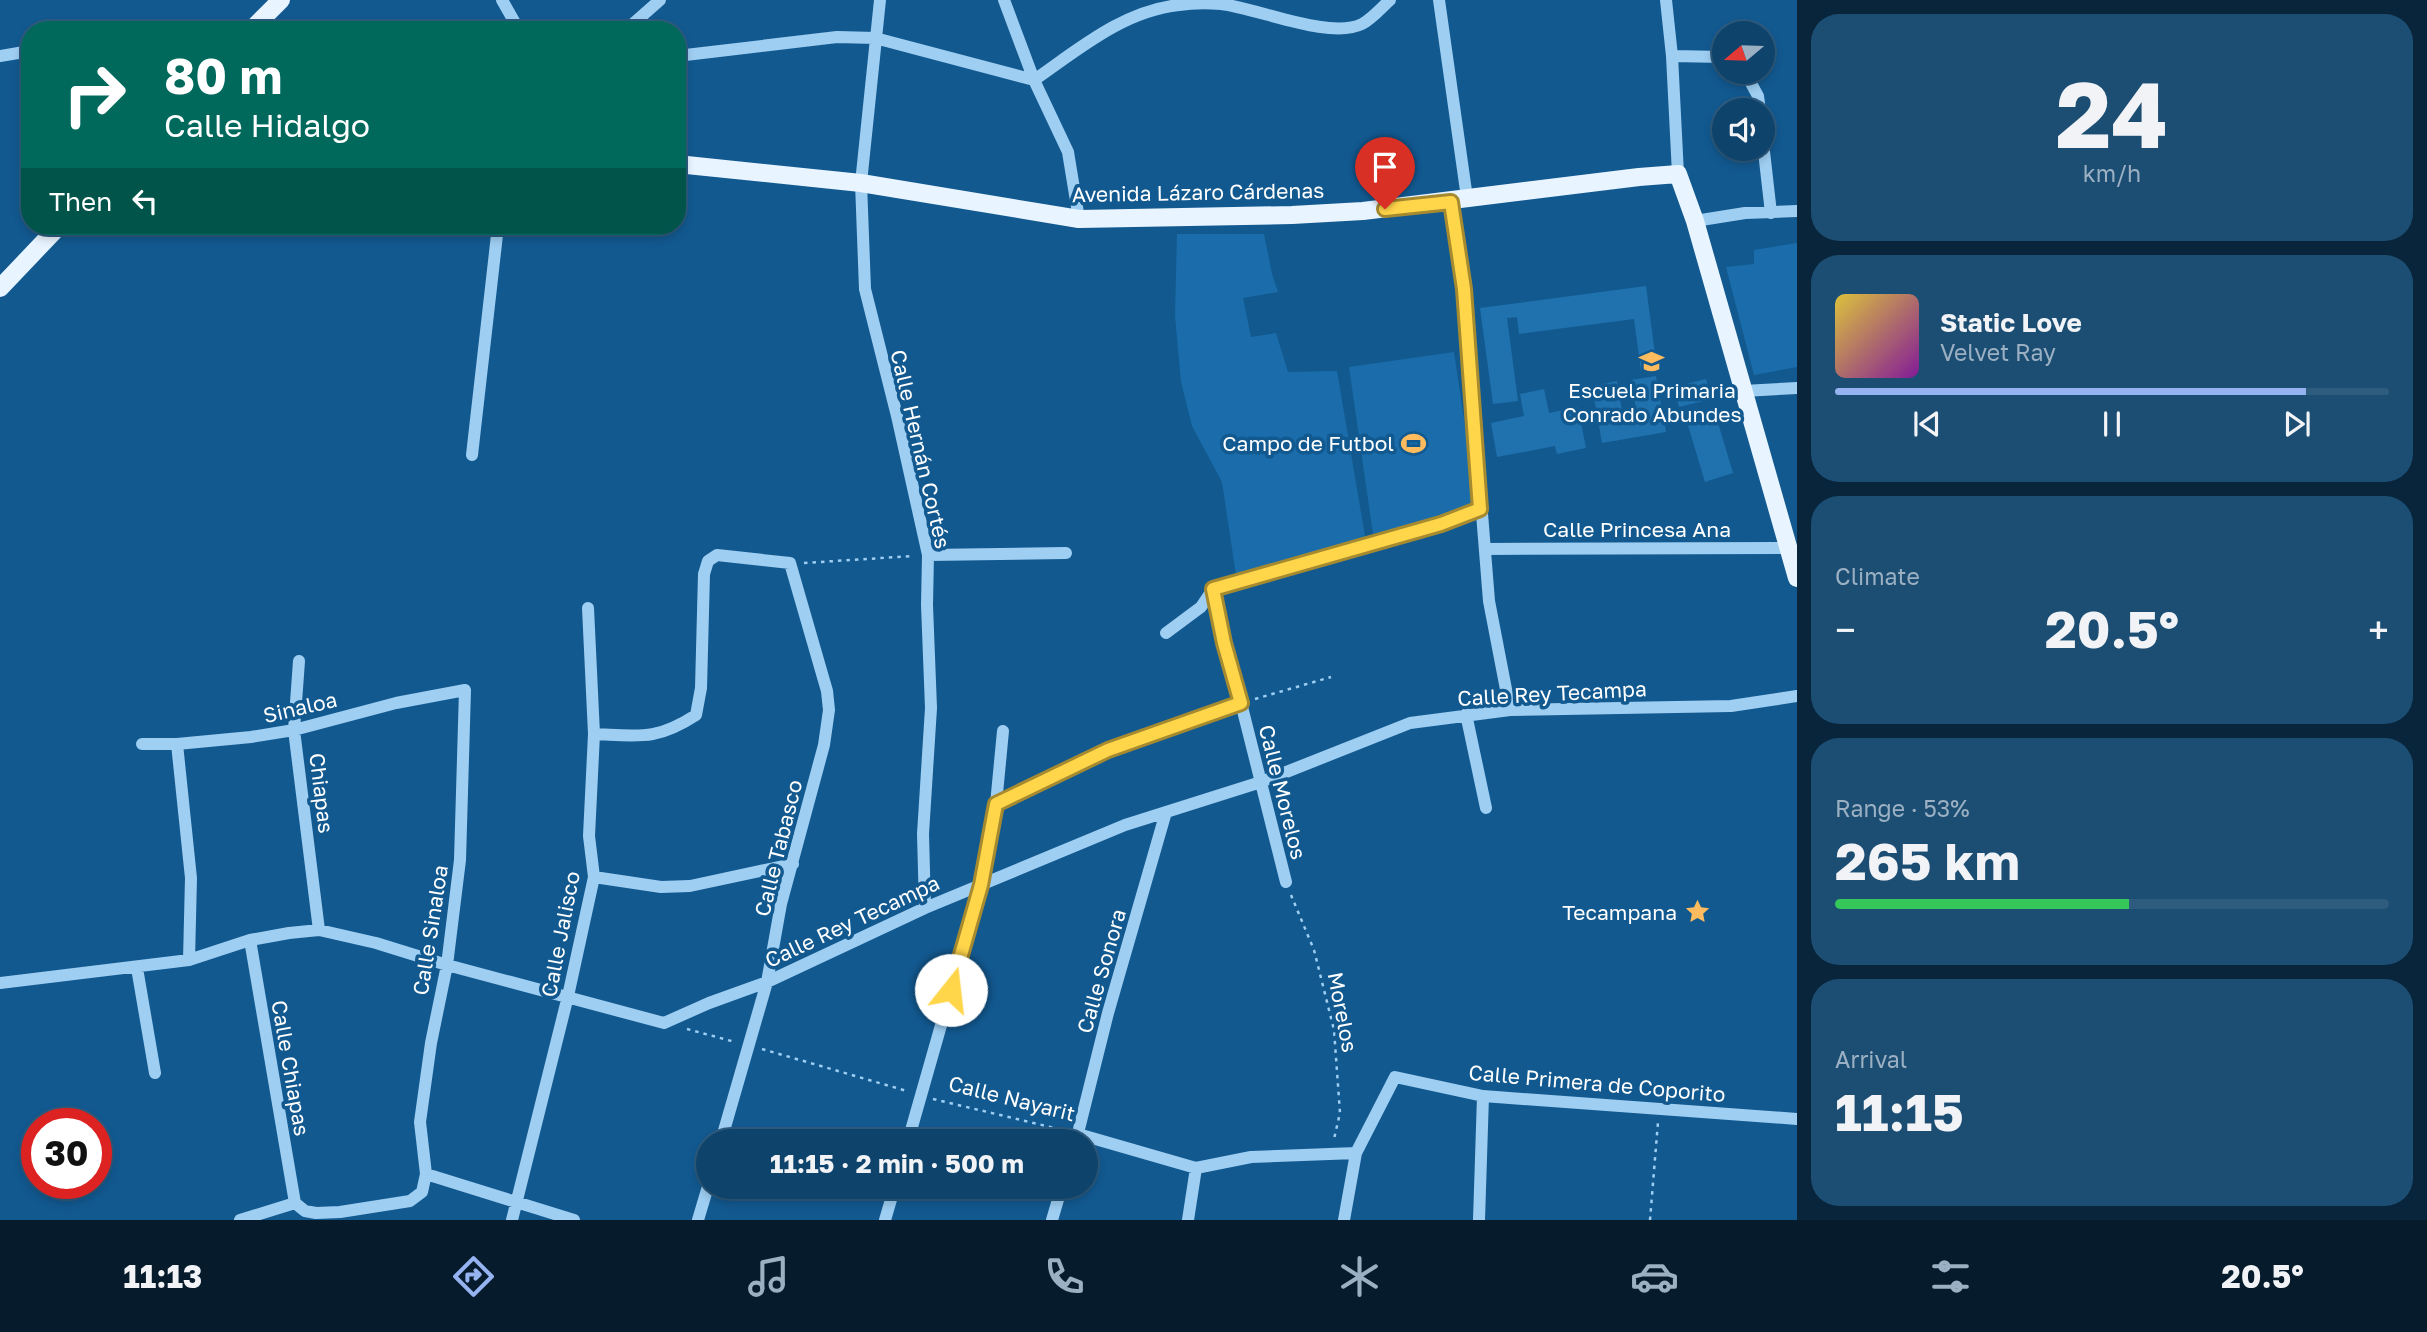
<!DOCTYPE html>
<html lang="en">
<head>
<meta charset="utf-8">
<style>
  :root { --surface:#0e436c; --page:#1c4e74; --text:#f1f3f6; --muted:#9bb0c2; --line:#2e5c7f; --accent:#95b2f1 }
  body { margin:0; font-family:"Golos Text",sans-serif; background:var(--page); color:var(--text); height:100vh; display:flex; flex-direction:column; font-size:26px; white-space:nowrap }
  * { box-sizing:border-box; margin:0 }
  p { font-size:23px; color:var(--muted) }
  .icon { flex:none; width:38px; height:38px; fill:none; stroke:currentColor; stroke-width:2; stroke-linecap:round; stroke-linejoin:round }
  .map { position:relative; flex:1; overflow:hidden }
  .drawer { display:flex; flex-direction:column; gap:14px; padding:14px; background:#08253b; width:630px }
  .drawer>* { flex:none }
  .guide { position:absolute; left:21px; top:21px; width:665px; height:214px; border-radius:28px; box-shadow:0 4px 10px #0003,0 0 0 2px var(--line); background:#00695c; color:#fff; overflow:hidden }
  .needle { width:46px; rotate:251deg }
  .buttons { position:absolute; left:1712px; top:21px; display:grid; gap:14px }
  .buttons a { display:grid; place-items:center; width:63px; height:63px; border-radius:50%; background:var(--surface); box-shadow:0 4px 10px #0003,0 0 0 2px var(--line); font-size:35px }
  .speed { position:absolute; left:21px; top:1108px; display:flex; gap:14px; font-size:35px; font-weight:700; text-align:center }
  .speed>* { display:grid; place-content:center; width:91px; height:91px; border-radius:50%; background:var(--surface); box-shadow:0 4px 10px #0003,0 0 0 2px var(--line); line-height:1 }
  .speed .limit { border:10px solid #d22; background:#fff; color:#111 }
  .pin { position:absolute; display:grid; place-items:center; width:60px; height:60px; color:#fff; margin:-72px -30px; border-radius:50% 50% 50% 0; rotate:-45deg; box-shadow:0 0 7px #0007 }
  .pin .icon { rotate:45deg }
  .me { position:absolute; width:77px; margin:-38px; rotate:16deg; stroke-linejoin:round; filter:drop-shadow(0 0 5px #0008) }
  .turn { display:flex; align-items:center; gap:24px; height:147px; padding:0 28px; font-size:32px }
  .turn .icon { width:91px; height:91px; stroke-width:2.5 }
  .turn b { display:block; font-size:49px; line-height:60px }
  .then { display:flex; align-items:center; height:66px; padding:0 28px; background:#0003; gap:14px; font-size:26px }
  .big { font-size:52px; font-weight:700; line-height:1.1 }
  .drawer .card { flex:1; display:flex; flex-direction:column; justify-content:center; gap:10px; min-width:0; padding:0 24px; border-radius:28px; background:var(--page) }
  .drawer .dial { align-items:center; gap:0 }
  .dial b { font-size:91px; line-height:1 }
  .song { display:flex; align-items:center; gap:21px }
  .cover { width:84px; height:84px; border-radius:10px; background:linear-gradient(135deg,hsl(50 70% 55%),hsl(290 70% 35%)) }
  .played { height:7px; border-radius:4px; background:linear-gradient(90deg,var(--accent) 85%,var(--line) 85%) }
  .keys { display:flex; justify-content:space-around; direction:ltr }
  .heat { display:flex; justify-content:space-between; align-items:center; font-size:38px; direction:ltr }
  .charge { height:10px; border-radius:5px; background:linear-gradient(90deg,#34c759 53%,var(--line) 0) }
  .trip { position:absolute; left:696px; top:1129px; width:402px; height:70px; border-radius:35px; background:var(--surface); box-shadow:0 4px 10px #0003,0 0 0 2px var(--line); font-weight:700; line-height:70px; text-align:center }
  .menu { display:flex; height:112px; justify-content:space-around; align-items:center; background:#061b2b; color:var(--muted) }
  .menu .icon { width:49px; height:49px }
  .menu .on { color:var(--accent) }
  .menu b { font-size:32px; color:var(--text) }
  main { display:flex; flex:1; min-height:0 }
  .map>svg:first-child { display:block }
  .green { fill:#1a6daa }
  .building { fill:#2072af }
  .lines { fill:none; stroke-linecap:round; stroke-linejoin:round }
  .path { stroke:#9ecef2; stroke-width:2.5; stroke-dasharray:3.5 5; stroke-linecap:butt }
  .minor { stroke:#9ecef2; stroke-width:12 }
  .major { stroke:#e8f4ff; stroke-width:18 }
  .route-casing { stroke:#a68a30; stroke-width:18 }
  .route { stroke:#ffd54a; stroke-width:12 }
  .labels { text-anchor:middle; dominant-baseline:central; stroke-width:7; stroke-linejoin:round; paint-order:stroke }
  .street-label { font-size:21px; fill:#fff; stroke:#125990 }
  .poi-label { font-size:21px; fill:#fff; stroke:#125990; text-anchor:end }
</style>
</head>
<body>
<main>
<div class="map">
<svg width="1797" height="1220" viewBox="0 0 1797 1220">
  <rect width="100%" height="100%" fill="#125990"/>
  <path class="green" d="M1177 234H1264L1272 274 1278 292 1243 298 1251 337 1276 333 1288 372 1337 371 1366 542 1236 575 1222 482 1192 426 1181 382 1175 316Z
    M1797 243V367L1754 375 1726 267 1754 264V250Z
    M1454 352 1479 519 1373 534 1349 367Z"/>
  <path class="building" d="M1646 286 1657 369 1641 371 1634 319 1519 334 1517 317 1507 318 1518 401 1493 404 1480 308Z
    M1656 376 1666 432 1602 443 1592 386 1617 381 1624 423 1638 420 1631 380Z
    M1706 379 1711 399 1679 407 1674 387Z
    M1544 389 1549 413 1578 407 1586 448 1557 454 1555 446 1497 457 1491 423 1524 416 1520 394Z
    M1715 413 1733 473 1705 482 1687 422Z"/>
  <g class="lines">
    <path class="path" d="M804 563 913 556
      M1255 699 1331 677
      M1291 895 1314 950 1334 1030 1340 1113 1334 1139
      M687 1029 735 1042
      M762 1049 907 1091
      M933 1099 1063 1130
      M1650 1220 1658 1122"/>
    <path class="minor" d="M502 0 519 30
      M880 0 861 183 865 289 897 416 928 555 927 605 931 708 923 834 925 908
      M1004 0 1034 80 1068 152 1079 219
      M1439 0 1467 198
      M1666 0 1672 56 1678 174
      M626 30 660 0
      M0 56 30 51
      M677 56 837 37 875 38 1034 80C1079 49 1123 11 1179 5 1192 3 1208 3 1221 4 1257 8 1330 40 1362 24 1372 19 1381 8 1390 0
      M1672 56 1724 57
      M1745 72 1758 96 1760 110
      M1762 134 1771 213
      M1451 202 1464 289 1489 601 1510 710
      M1695 221 1745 213 1797 211
      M1743 391 1797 388
      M472 455 498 226
      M1485 549 1790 548
      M928 555 1066 553
      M1213 589 1224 643 1241 703 1286 882
      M1213 589 1441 524 1480 509
      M1166 633 1201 607 1213 589
      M299 661 294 730 319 930
      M1466 714 1486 808
      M594 734C639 736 656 741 696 715L701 688 704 574 708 561 717 555 790 563 827 691 829 710 824 745 781 904 767 982 721 1141
      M142 744H177L251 737 294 730 396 703 465 690 460 860 447 965 431 1043 420 1122 426 1174 422 1192 410 1201 340 1212 316 1213 305 1211 295 1203
      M177 744 191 878 189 960
      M996 804 1108 750 1241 703
      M594 877 661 887 690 886 793 864
      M250 940 295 1203
      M137 968 155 1073
      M0 983 189 960 250 940 289 933 319 930 376 943 447 965 664 1023 709 1003 767 982 925 908 1125 825 1261 782 1410 723 1510 710 1731 706 1797 696
      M1078 1134 1196 1168 1251 1157 1356 1153
      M908 1141 981 885 996 804 1003 731
      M1076 1141 1108 1013 1166 812
      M426 1174 574 1220
      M240 1220 295 1203
      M512 1220 568 996 594 877 589 836 594 734 588 608
      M698 1220 709 1183
      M885 1220 895 1186
      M1052 1220 1062 1186
      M1188 1220 1196 1168
      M1344 1220 1356 1153 1395 1077 1483 1096 1797 1119
      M1479 1220 1483 1096"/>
    <path class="major" d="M251 30 281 0
      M677 164 861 183 1079 219 1292 215 1363 211 1639 177 1678 174 1695 221 1797 578
      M0 288 59 226"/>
  </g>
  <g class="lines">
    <defs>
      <path id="route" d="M951 990 981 885 996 804 1108 750 1241 703 1224 643 1213 589 1441 524 1480 509 1464 289 1451 202 1385 209"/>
    </defs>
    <use href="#route" class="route-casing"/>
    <use href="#route" class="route"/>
  </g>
  <defs>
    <symbol id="school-bare" viewBox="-9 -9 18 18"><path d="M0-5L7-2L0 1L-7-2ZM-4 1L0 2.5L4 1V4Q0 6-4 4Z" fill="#ffbc5e" stroke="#125990" stroke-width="2.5" paint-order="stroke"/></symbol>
    <symbol id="stadium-bare" viewBox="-9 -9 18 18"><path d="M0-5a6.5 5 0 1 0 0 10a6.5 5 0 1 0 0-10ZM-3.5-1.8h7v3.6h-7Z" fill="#ffbc5e" stroke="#125990" stroke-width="2.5" paint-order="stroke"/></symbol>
    <symbol id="sight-bare" viewBox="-9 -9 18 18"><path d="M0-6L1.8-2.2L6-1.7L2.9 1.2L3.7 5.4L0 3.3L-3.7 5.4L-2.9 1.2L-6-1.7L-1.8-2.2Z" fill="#ffbc5e" stroke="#125990" stroke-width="2.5" paint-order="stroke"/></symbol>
  </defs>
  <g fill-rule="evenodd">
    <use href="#school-bare" x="1634" y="344" width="35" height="35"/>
    <use href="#stadium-bare" x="1396" y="426" width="35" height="35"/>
    <use href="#sight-bare" x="1680" y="894" width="35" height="35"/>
  </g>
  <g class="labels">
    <g class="street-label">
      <text transform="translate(1198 192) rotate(-1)">Avenida Lázaro Cárdenas</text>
      <text transform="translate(921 449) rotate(77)">Calle Hernán Cortés</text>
      <text x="1637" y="529">Calle Princesa Ana</text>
      <text transform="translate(1552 693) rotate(-3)">Calle Rey Tecampa</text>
      <text transform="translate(300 707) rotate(-13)">Sinaloa</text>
      <text transform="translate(1283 792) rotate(76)">Calle Morelos</text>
      <text transform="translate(322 793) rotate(83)">Chiapas</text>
      <text transform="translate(778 848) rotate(-76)">Calle Tabasco</text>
      <text transform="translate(852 921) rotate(-25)">Calle Rey Tecampa</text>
      <text transform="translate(430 930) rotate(-81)">Calle Sinaloa</text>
      <text transform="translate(560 934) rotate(-79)">Calle Jalisco</text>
      <text transform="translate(1101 971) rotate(-74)">Calle Sonora</text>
      <text transform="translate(1343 1012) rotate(79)">Morelos</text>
      <text transform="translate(291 1068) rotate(80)">Calle Chiapas</text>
      <text transform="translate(1597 1083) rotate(5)">Calle Primera de Coporito</text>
      <text transform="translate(1012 1098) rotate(14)">Calle Nayarit</text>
    </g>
    <g class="poi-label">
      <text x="1652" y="390" text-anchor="middle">Escuela Primaria<tspan x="1652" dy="24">Conrado Abundes</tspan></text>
      <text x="1394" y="443">Campo de Futbol</text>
      <text x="1677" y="912">Tecampana</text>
    </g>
  </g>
</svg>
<div class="buttons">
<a><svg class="needle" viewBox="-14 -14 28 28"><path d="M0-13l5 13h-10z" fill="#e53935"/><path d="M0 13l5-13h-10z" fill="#9bb0c2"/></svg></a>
<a><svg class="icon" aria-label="sound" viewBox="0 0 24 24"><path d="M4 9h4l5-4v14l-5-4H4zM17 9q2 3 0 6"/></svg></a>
</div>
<div class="speed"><div class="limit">30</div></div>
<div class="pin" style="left:1385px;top:209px;background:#d93025"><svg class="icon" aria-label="arrive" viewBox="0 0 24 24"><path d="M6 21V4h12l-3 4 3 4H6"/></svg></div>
<svg class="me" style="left:951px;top:990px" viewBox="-20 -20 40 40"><circle r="19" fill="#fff"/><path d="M0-13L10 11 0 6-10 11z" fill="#ffd54a"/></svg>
<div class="trip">11:15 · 2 min · 500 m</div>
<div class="guide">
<div class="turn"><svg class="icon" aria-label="right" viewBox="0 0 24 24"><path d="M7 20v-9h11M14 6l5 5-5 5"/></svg><div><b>80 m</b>Calle Hidalgo</div></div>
<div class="then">Then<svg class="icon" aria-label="left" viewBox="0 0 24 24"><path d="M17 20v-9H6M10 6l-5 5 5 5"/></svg></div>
</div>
</div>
<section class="drawer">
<div class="card dial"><b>24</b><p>km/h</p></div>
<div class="card">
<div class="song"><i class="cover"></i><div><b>Static Love</b><p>Velvet Ray</p></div></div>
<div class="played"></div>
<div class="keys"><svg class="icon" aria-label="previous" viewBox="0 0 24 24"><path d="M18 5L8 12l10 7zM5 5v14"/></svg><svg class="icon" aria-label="pause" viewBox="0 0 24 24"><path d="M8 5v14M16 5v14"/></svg><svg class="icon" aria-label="next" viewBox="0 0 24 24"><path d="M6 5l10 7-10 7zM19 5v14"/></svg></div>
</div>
<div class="card"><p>Climate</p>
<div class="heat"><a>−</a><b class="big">20.5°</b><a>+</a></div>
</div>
<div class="card"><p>Range · 53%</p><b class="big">265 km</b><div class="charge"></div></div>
<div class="card"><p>Arrival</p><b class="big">11:15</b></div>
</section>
</main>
<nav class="menu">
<b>11:13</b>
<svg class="icon on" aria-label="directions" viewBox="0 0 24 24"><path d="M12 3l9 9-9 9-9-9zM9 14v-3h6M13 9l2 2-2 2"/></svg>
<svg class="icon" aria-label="music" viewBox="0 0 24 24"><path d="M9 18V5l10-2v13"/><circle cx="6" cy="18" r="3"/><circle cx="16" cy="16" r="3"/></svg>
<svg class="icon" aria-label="phone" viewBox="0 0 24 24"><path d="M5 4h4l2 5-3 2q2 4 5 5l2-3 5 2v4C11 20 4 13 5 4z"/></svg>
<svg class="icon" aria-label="climate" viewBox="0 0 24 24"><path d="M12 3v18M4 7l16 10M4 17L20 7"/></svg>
<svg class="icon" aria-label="car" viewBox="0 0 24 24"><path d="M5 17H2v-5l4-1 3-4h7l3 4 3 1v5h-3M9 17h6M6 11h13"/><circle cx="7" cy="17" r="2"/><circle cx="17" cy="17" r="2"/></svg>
<svg class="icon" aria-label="filters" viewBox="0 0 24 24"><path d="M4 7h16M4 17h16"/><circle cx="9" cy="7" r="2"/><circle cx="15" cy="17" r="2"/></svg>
<b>20.5°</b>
</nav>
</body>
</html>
